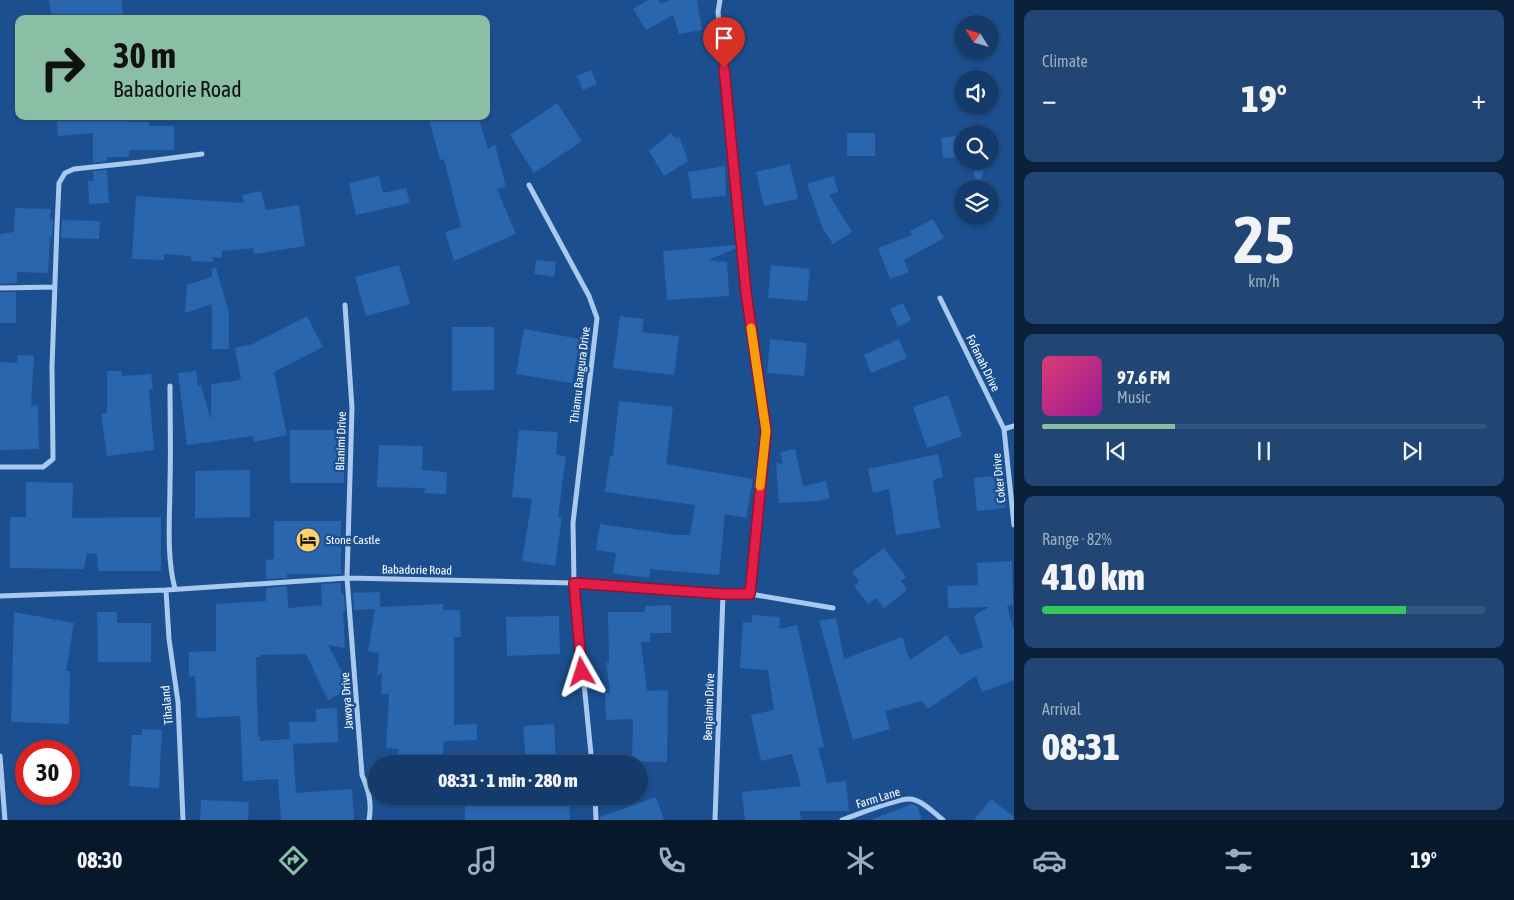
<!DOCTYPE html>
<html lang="en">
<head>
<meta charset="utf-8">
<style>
  :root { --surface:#143b6b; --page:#214673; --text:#f1f3f6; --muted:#9dadc1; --line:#33557e; --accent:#8abfa5 }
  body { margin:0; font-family:"Asap Condensed",sans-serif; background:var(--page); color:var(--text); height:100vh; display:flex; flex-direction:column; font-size:19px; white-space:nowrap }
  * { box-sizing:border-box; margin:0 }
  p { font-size:16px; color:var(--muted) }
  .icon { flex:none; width:28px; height:28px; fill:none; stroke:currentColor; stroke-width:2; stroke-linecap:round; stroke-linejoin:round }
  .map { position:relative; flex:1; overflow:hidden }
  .side { display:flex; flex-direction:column; gap:10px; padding:10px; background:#0b203b; width:500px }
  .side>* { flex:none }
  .banner { position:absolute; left:15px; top:15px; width:475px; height:105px; border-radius:10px; box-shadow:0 1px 4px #0004,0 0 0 1px var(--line); background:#8abfa5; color:#111; overflow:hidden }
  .needle { width:32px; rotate:307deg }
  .buttons { position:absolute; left:954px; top:15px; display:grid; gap:10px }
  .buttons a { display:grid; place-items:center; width:45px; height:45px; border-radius:50%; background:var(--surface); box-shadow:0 1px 4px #0004,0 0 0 1px var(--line); font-size:25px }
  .speed { position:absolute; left:15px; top:740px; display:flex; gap:10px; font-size:25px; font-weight:700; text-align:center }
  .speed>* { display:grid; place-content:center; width:65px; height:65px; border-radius:50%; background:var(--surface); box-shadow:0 1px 4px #0004,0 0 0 1px var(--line); line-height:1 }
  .speed .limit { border:8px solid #d22; background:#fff; color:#111 }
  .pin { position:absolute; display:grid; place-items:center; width:42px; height:42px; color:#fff; margin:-51px -21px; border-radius:50% 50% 50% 0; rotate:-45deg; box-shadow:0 0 5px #0007 }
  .pin .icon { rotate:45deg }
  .me { position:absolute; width:55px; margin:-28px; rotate:354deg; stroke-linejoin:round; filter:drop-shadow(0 0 4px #0008) }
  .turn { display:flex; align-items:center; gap:18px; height:105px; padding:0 15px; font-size:22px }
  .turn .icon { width:65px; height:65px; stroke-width:2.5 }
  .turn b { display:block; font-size:35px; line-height:42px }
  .big { font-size:38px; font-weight:800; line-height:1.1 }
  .side .tile { flex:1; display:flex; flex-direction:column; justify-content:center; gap:8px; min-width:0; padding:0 18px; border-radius:10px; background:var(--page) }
  .side .dial { align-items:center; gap:0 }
  .dial b { font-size:65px; line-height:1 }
  .song { display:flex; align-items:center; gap:15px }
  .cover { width:60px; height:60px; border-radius:8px; background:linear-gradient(135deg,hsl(340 70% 55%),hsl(300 70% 35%)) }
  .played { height:5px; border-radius:2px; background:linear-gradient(90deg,var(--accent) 30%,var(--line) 30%) }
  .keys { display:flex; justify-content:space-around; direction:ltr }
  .heat { display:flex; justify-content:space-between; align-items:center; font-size:28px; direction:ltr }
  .charge { height:8px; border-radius:4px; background:linear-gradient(90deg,#34c759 82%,var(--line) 0) }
  .trip { position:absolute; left:368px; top:755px; width:280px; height:50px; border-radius:25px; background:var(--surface); box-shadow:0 1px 4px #0004,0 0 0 1px var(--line); font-weight:800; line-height:50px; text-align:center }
  .menu { display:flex; height:80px; justify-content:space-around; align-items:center; background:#08182b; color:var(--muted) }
  .menu .icon { width:35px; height:35px }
  .menu .current { color:var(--accent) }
  .menu b { font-size:22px; color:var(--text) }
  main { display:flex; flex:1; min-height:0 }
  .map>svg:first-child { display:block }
  .building { fill:#2a66ad }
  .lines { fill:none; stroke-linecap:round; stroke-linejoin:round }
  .minor { stroke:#a9c9ee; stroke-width:5 }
  .route-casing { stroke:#92132f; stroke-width:12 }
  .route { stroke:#e11d48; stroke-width:9 }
  .slow { stroke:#f59e0b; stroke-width:9 }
  .labels { text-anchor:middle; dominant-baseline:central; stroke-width:5; stroke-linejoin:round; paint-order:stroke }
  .street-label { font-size:12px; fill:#fff; stroke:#1b4f8f }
  .poi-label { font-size:12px; fill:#fff; stroke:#1b4f8f; text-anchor:start }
</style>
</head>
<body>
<main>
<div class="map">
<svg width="1014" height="820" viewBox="0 0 1014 820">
  <rect width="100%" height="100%" fill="#1b4f8f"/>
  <path class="building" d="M49 0H122L123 19H52Z
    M648 0H658L661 4 669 0H698L697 1 702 30 679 34 673 15 646 30 633 9Z
    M591 70 597 84 583 90 577 76Z
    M557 103 582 141 534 173 510 135Z
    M56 116H129V122H149V126H174V150H129V157H107V161L93 163V133L58 136Z
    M428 116H478L488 149 495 144 506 187 497 189 516 234 454 261 445 232 461 227 444 159 440 160Z
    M671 133 676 139 679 136 688 161 664 176 649 151Z
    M847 133H875V156H847Z
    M962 135V161L959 162V157L943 158 941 138Z
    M972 161H986L979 189H977Z
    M790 164 798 199 764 206 756 172Z
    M725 166 726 196 692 199 688 172Z
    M107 170 109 203 89 204 88 181H94L93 171Z
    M379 176 383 193 406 188 410 203 356 215 349 183Z
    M834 176 838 192 829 195 852 232 833 244 823 229 807 184Z
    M261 191 266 210 299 205 305 246 254 254 253 248 222 251V258L212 257 214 262 192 261 190 256 164 254V260L132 259 136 196 244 203 242 195Z
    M15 208 51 209 50 219 53 220 52 238 50 237 48 273 17 272V283L0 284V234L14 232Z
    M933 219 944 238 904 260 909 272 890 279 878 248 912 235 910 231Z
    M62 220 100 221 99 239 61 238Z
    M736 245 737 248 708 260 727 262 729 296 667 300 663 251Z
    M536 260 556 262 554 277 534 274Z
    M399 265 410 304 366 316 355 277Z
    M771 265 810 269 807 301 768 298Z
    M216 268 229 313V349H212V304L185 313 187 285 212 277V269Z
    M0 292H16V323H0Z
    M903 303 911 320 898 327 890 309Z
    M307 316 323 347 274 372 287 435 254 442 253 436 187 445 178 373 196 371 198 386 201 385 211 420V384L241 380 235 348 253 344Z
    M620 316 644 319 642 332 679 336 674 375 613 368Z
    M452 327H494V390L452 391Z
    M524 329 580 339 572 383 516 374Z
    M770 339 807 343 804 376 767 373Z
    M899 339 907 358 871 373 864 355Z
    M18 355 34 356 31 406 38 405 39 449 0 450V362L17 363Z
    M107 371H122V376L151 374 153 389H149L154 450 107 456 101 414 107 413Z
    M948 395 962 436 927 448 913 407Z
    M619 401 673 407 666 464 753 479 746 518 725 514 719 575 650 569 649 578 613 573 616 553 596 550 600 524 676 535H690L695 505 605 492 610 456H613Z
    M290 430H344V483H290Z
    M519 430 558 432 556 455 566 456 558 517H562L555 566 522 561 532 499 512 497Z
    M379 445 423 446 422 470 447 472 446 494 424 493 425 488 377 487Z
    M795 449 803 486 826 481 830 498 818 501 779 503 776 463 783 464 780 452Z
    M938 454 943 477 933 480 940 528 896 535 889 489 873 493 868 469Z
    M250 470V517L195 518V471Z
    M1003 475 1005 508 977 511 974 478Z
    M26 482 73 483 72 518 161 517V571H98L97 554 87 553 84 569 10 568V517H26Z
    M274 521H341V574L321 575V574H287V578L266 579V560L274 559Z
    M884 548 906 577 901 581 907 590 884 608 876 598 868 604 854 586 859 582 852 572Z
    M1012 561 1013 605 1007 606 1014 630V680L982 692 976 676 928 709 922 701 885 711 890 729 853 740 819 621 836 618 844 659 902 637 910 660 947 635 960 655 983 647 974 616 989 607 948 608 947 586 978 585 977 563Z
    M341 583V594H344L345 611H343L345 648 328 645 347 681 348 690 328 700 306 654 260 655V657H256L258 737 260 736V741L290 739 289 722H316V709L337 708 338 742 293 744 296 793 352 789 354 820H281L278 779 243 781 240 716 197 718 195 676 189 677V652L216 651V604L266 601V588L287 586 288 608 322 605 321 584Z
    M380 592V607L443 604V610H460L461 637H454V725L477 724V740L444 741 442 764H397L399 749 386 748 389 694H381L382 673 377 676 379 653 368 651 375 609 354 610 353 593Z
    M671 605V633H650V642H641L647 691 668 690 667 762 632 761 633 719 606 720 605 693H610L606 663 609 662 608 612H645V606Z
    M14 612 74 623 66 671H70L69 724 11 722Z
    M97 612H117V623H151V662H98Z
    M752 615 780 617 779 629 797 625 824 747 818 748 827 783 846 781 849 811H800L801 820H745L742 792 801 786 792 754 761 761 751 715 774 710 768 670 740 668 743 622 752 623Z
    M559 616 560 654 507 656 506 617Z
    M554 724 556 764H526L523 726Z
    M142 729 162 730 159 788 129 786 132 735H142Z
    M500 796H569L570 820H465V803H501Z
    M656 797 664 820H600V817Z
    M991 799 1014 817V820H974Z
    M201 800 249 802 248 820H200Z
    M912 804 917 806 922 820H873V819Z"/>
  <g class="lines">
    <path class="minor" d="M720 0 718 12 746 292 766 431 750 594
      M529 185 589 296 597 318 573 523 574 583 592 764
      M0 288 55 287
      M940 298 1004 429 1014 525
      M345 305 352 408 347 578 362 775C369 791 372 803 369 820
      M170 386C170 418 171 450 170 482 170 518 166 554 175 589
      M1004 429 1014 426
      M0 467H43L53 459 52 367 57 226 59 183 65 173 74 169 141 162 202 154
      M166 590 169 639 178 702 183 820
      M0 596 166 590 347 578 574 583 723 594H750L833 608
      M0 756 5 820
      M595 796 596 820
      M715 820 723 594
      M842 820C856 815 897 798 910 799 922 800 934 813 943 820"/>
  </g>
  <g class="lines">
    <defs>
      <path id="route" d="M582 672 574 583 723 594H750L766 431 746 292 724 68"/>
    </defs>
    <use href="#route" class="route-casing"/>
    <use href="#route" class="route"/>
    <path class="slow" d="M751 328 766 431 760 486"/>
  </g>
  <defs>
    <symbol id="hotel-disc" viewBox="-11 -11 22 22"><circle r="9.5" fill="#ffd166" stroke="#1b4f8f"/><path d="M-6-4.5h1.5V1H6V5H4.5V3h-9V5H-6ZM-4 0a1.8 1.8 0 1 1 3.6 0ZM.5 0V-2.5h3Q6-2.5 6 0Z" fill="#111"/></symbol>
  </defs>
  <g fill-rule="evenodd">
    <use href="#hotel-disc" x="294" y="526" width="28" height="28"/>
  </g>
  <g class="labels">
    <g class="street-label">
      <text transform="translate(983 363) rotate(64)">Fofanah Drive</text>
      <text transform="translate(580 375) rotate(-83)">Thiamu Bangura Drive</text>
      <text transform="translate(341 441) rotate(-88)">Blanimi Drive</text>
      <text transform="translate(999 478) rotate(-96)">Coker Drive</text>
      <text transform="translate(417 570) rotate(1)">Babadorie Road</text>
      <text transform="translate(347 701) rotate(-94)">Jawoya Drive</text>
      <text transform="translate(167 705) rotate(-95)">Tihaland</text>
      <text transform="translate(709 707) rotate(-88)">Benjamin Drive</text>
      <text transform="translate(878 798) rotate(-17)">Farm Lane</text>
    </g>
    <g class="poi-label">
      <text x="326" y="540">Stone Castle</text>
    </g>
  </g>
</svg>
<div class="buttons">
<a><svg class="needle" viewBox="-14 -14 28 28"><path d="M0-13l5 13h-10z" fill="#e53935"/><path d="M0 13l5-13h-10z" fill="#9dadc1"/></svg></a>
<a><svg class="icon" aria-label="sound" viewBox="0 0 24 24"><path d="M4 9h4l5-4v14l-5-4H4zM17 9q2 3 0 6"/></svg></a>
<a><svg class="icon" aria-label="search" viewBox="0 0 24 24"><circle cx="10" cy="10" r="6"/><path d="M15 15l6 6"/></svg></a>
<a><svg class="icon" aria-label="layers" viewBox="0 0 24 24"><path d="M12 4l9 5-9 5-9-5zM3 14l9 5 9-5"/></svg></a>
</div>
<div class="speed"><div class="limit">30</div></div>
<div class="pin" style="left:724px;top:68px;background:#d93025"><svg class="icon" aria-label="arrive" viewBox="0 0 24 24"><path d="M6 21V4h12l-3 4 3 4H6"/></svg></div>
<svg class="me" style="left:582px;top:672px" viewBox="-20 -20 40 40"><path d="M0-17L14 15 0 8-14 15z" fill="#e11d48" stroke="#fff" stroke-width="4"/></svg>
<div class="trip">08:31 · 1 min · 280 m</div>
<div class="banner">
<div class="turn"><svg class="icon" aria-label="right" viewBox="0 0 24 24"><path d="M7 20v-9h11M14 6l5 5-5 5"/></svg><div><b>30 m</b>Babadorie Road</div></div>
</div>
</div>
<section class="side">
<div class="tile"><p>Climate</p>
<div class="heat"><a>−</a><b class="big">19°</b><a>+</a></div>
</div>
<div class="tile dial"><b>25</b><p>km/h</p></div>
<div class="tile">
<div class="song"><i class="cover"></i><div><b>97.6 FM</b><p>Music</p></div></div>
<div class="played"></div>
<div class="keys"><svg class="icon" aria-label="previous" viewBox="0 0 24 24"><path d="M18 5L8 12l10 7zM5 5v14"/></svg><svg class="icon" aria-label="pause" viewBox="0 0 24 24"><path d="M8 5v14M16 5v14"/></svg><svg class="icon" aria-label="next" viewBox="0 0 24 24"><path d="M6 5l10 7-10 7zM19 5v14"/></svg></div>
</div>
<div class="tile"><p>Range · 82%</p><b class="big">410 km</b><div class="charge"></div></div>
<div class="tile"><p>Arrival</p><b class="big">08:31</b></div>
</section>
</main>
<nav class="menu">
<b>08:30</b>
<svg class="icon current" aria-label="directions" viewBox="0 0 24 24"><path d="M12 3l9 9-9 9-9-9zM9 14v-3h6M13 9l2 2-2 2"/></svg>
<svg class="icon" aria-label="music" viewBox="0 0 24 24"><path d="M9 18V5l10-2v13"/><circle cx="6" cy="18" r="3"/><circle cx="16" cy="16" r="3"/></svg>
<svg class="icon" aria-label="phone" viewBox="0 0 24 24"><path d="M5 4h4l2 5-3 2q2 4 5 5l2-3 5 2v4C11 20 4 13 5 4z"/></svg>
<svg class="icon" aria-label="climate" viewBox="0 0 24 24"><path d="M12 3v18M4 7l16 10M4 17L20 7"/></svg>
<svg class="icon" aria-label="car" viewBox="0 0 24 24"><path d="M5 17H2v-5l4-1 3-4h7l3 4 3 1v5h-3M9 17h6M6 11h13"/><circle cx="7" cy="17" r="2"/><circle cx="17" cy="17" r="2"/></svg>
<svg class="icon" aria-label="filters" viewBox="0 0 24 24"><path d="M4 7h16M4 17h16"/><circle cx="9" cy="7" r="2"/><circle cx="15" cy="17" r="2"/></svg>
<b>19°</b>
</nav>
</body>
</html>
